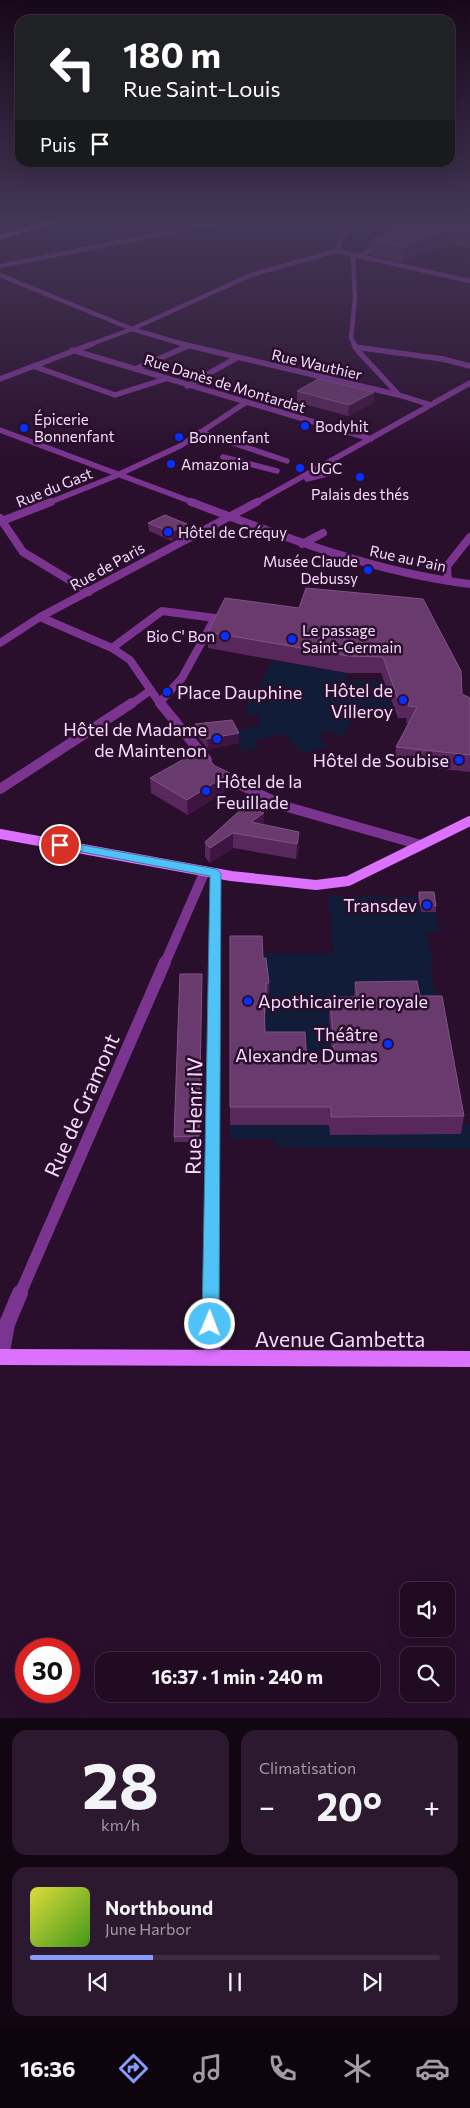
<!DOCTYPE html>
<html lang="fr">
<head>
<meta charset="utf-8">
<style>
  :root { --surface:#200b22; --page:#2d192f; --text:#f1f3f6; --muted:#a29ba5; --line:#3d2b40; --accent:#879bfa }
  body { margin:0; font-family:Commissioner,sans-serif; background:var(--page); color:var(--text); height:100vh; display:flex; flex-direction:column; font-size:19px; white-space:nowrap }
  * { box-sizing:border-box; margin:0 }
  p { font-size:16px; color:var(--muted) }
  .icon { flex:none; width:28px; height:28px; fill:none; stroke:currentColor; stroke-width:2; stroke-linecap:round; stroke-linejoin:round }
  .map { position:relative; height:1718px; overflow:hidden }
  .sheet { display:flex; flex-direction:column; gap:12px; padding:12px; background:#120613; flex:1 }
  .sheet>* { flex:none }
  .hud { position:absolute; left:15px; top:15px; width:440px; height:152px; border-radius:15px; box-shadow:0 5px 20px #0002,0 0 0 1px var(--line); background:#202124; color:#fff; overflow:hidden }
  .fabs { position:absolute; left:400px; top:1582px; display:grid; gap:10px }
  .fabs a { display:grid; place-items:center; width:55px; height:55px; border-radius:10px; background:var(--surface); box-shadow:0 5px 20px #0002,0 0 0 1px var(--line); font-size:25px }
  .speed { position:absolute; left:15px; top:1638px; display:flex; gap:10px; font-size:25px; font-weight:700; text-align:center }
  .speed>* { display:grid; place-content:center; width:65px; height:65px; border-radius:50%; background:var(--surface); box-shadow:0 5px 20px #0002,0 0 0 1px var(--line); line-height:1 }
  .speed .limit { border:8px solid #d22; background:#fff; color:#111 }
  .pin { position:absolute; display:grid; place-items:center; width:42px; height:42px; color:#fff; margin:-21px; border:2px solid #fff; border-radius:50%; box-shadow:0 1px 5px #0007 }
  .me { position:absolute; width:55px; margin:-28px; rotate:1deg; stroke-linejoin:round; filter:drop-shadow(0 0 4px #0008) }
  .turn { display:flex; align-items:center; gap:18px; height:105px; padding:0 25px; font-size:22px }
  .turn .icon { width:65px; height:65px; stroke-width:2.5 }
  .turn b { display:block; font-size:35px; line-height:42px }
  .then { display:flex; align-items:center; height:48px; padding:0 25px; background:#0003; gap:10px; font-size:19px }
  .big { font-size:38px; font-weight:700; line-height:1.1 }
  .sheet .widget { flex:1; display:flex; flex-direction:column; justify-content:center; gap:8px; min-width:0; padding:0 18px; border-radius:15px; background:var(--page) }
  .sheet .dial { align-items:center; gap:0 }
  .dial b { font-size:65px; line-height:1 }
  .song { display:flex; align-items:center; gap:15px }
  .cover { width:60px; height:60px; border-radius:8px; background:linear-gradient(135deg,hsl(60 70% 55%),hsl(100 70% 35%)) }
  .played { height:5px; border-radius:2px; background:linear-gradient(90deg,var(--accent) 30%,var(--line) 30%) }
  .keys { display:flex; justify-content:space-around; direction:ltr }
  .heat { display:flex; justify-content:space-between; align-items:center; font-size:28px; direction:ltr }
  .sheet .tiles { flex:1; display:grid; gap:12px; grid-template-columns:1fr 1fr }
  .widget:last-child { grid-column:span 2 }
  .trip { position:absolute; left:95px; top:1652px; width:285px; height:50px; border-radius:15px; background:var(--surface); box-shadow:0 5px 20px #0002,0 0 0 1px var(--line); font-weight:700; line-height:50px; text-align:center }
  .tab-bar { display:flex; height:80px; justify-content:space-around; align-items:center; background:#0d040e; color:var(--muted) }
  .tab-bar .icon { width:35px; height:35px }
  .tab-bar .selected { color:var(--accent) }
  .tab-bar b { font-size:22px; color:var(--text) }
  .map>svg:first-child { display:block }
  .green { fill:#111d38 }
  .lines { fill:none; stroke-linecap:round; stroke-linejoin:round }
  .street-far5 { stroke:#7b3590; stroke-width:4.5 }
  .street-far4 { stroke:#7b3590; stroke-width:5.5 }
  .street-far3 { stroke:#7b3590; stroke-width:8 }
  .street-far2 { stroke:#7b3590; stroke-width:10 }
  .street-far1 { stroke:#7b3590; stroke-width:12 }
  .street { stroke:#7b3590; stroke-width:16 }
  .secondary-far2 { stroke:#dd71ff; stroke-width:4.5 }
  .secondary-far1 { stroke:#dd71ff; stroke-width:10 }
  .secondary { stroke:#dd71ff; stroke-width:16 }
  .wall { fill:#58275c }
  .shaded-wall { fill:#3e1542 }
  .building { fill:#693a6e; stroke:#805384 }
  .route { fill:#4fc3f7; stroke:#337fa1 }
  .poi-dot { fill:#0630ff; stroke:#2a0f2d; stroke-width:2 }
  .labels { text-anchor:middle; dominant-baseline:central; stroke-width:5; stroke-linejoin:round; paint-order:stroke }
  .far-street-label { font-size:15px; fill:#f9daff; stroke:#2a0f2d }
  .far-poi-label { font-size:15px; fill:#f9daff; stroke:#2a0f2d; text-anchor:start }
  .poi-label { font-size:18px; fill:#f9daff; stroke:#2a0f2d; text-anchor:end }
  .near-street-label { font-size:21px; fill:#f9daff; stroke:#2a0f2d }
</style>
</head>
<body>
<div class="map">
<svg width="470" height="1718" viewBox="0 0 470 1718">
  <rect width="100%" height="100%" fill="#2a0f2d"/>
  <path class="green" d="M272 660 347 673 345 680 384 681 394 709 356 714 342 736 322 730 320 734 324 735 319 741 328 747 303 754 285 734 255 740 260 747 243 752 234 733 242 732 241 729 260 726 258 715H245L248 703 254 696H266L267 691 260 688 263 677Z
    M328 896 418 897 421 912H436L439 932H426L432 954 431 971 460 1125H470V1149L275 1147V1139H230V954H334Z"/>
  <g class="lines">
    <path class="street-far5" d="M336 251 350 222
      M0 266 221 222
      M0 275 132 329 186 345
      M89 345 132 329 251 275 336 251 470 281
      M355 345 351 338 355 298 353 257 366 253 383 242"/>
    <path class="street-far4" d="M182 344 399 395 431 405
      M354 344 358 351 399 395
      M355 347 443 359 470 366
      M72 350 371 439
      M33 366 115 395 165 379
      M135 369 188 346
      M0 379 92 344
      M187 386 236 358
      M434 403 470 383
      M0 430 195 503
      M200 432 287 461
      M223 457 277 471
      M307 479 334 472
      M48 503 113 477 180 446 245 403
      M255 503 427 407"/>
    <path class="street-far3" d="M191 502C282 536 373 572 470 584
      M0 518 23 552 89 592
      M2 521 51 502
      M302 544 323 533
      M448 581 447 566 470 537
      M40 617 112 648 130 660 161 705
      M0 643 40 617 257 502
      M112 648 162 611 215 618 182 678 160 702
      M130 705 151 690"/>
    <path class="street-far2" d="M160 703 207 760
      M220 775 284 806 421 845
      M0 789 132 703
      M165 963 205 871
      M215 963 216 873"/>
    <path class="street-far1" d="M20 1294 165 962
      M211 1294 215 962"/>
    <path class="street" d="M211 1293 213 1358
      M1 1357 7 1324 20 1293"/>
    <path class="secondary-far2" d="M0 237 50 222"/>
    <path class="secondary-far1" d="M0 834 231 876 316 885 348 881 470 821"/>
    <path class="secondary" d="M0 1357 470 1359"/>
  </g>
  <path class="wall" d="M470 222V248L448 244 402 262 371 255 372 240Z
    M297 391 374 392 373 403 348 416 297 402Z
    M148 523 188 532 172 541 149 531Z
    M299 608 470 698V772L394 764 396 747 409 723H406L407 718H398L381 673H347L208 648V632Z
    M195 724 239 743 208 749 195 734Z
    M215 766 230 773V788L188 815 151 793 150 778Z
    M245 806 264 825 299 832V847L296 859 233 848 210 863 205 857V842Z
    M419 892 436 906V912H421L418 897Z
    M230 936 263 958 269 983 268 1001H266V1013H264L265 1032 307 1062 332 1061 329 1015 330 997H354L355 982 420 996 464 1116 461 1134 330 1135 329 1125H230Z
    M202 974 199 1142H174V1137Z"/>
  <path class="shaded-wall" d="M450 229 448 244 402 262 403 247Z
    M374 392 373 403 348 416 349 405Z
    M187 524 188 532 172 541 171 532Z
    M239 733V743L208 749 207 739Z
    M230 773V788L188 815 187 800Z
    M264 813V828L251 837V822Z
    M299 832V847L296 859 297 844Z
    M233 833V848L210 863V848Z"/>
  <path class="building" d="M404 222H470V233L450 229 403 247 372 240Z
    M318 379 374 392 349 405 297 391Z
    M165 515 187 524 171 532 148 523Z
    M306 588 423 599 461 671 462 694 470 698V755L396 747 417 707 408 706 409 702H399L383 657 348 656 208 632 225 598 299 608Z
    M232 720 239 733 207 739 195 724Z
    M200 750 215 766 230 773 187 800 150 778Z
    M245 806 264 813 251 822 299 832 297 844 233 833 210 848 205 842Z
    M419 892H434L436 906H421Z
    M230 936H262L263 958H266L269 983H266V995H264L265 1032H305L307 1062 335 1060 330 997H357L355 982 417 981 420 996H442L464 1116 331 1117V1107H230Z
    M180 974H202L199 1136 174 1137Z"/>
  <linearGradient id="sky" x2="0" y2="1"><stop stop-color="#170819"/><stop offset="0.48" stop-color="#443757"/><stop offset="1" stop-color="#443757" stop-opacity="0"/></linearGradient>
  <rect width="470" height="462" fill="url(#sky)"/>
  <path class="route" d="M60 841 216 869 221 873 219 1324 216 1329 210 1331 205 1329 202 1324 210 876 56 847 54 845Z"/>
  <g class="poi-dot">
    <circle cx="305" cy="426" r="5"/>
    <circle cx="24" cy="428" r="5"/>
    <circle cx="179" cy="437" r="5"/>
    <circle cx="171" cy="464" r="5"/>
    <circle cx="300" cy="468" r="5"/>
    <circle cx="360" cy="477" r="5"/>
    <circle cx="168" cy="532" r="5"/>
    <circle cx="368" cy="570" r="5"/>
    <circle cx="225" cy="636" r="5"/>
    <circle cx="292" cy="639" r="5"/>
    <circle cx="167" cy="692" r="5"/>
    <circle cx="403" cy="700" r="5"/>
    <circle cx="217" cy="739" r="5"/>
    <circle cx="459" cy="760" r="5"/>
    <circle cx="206" cy="791" r="5"/>
    <circle cx="427" cy="905" r="5"/>
    <circle cx="248" cy="1001" r="5"/>
    <circle cx="388" cy="1044" r="5"/>
  </g>
  <g class="labels">
    <g class="far-street-label">
      <text transform="translate(317 364) rotate(13)">Rue Wauthier</text>
      <text transform="translate(225 383) rotate(17)">Rue Danès de Montardat</text>
      <text transform="translate(54 487) rotate(-22)">Rue du Gast</text>
      <text transform="translate(408 558) rotate(12)">Rue au Pain</text>
      <text transform="translate(107 566) rotate(-29)">Rue de Paris</text>
    </g>
    <g class="far-poi-label">
      <text x="34" y="419">Épicerie<tspan x="34" dy="17">Bonnenfant</tspan></text>
      <text x="315" y="426">Bodyhit</text>
      <text x="189" y="437">Bonnenfant</text>
      <text x="181" y="464">Amazonia</text>
      <text x="310" y="468">UGC</text>
      <text x="360" y="494" text-anchor="middle">Palais des thés</text>
      <text x="178" y="532">Hôtel de Créquy</text>
      <text x="358" y="561" text-anchor="end">Musée Claude<tspan x="358" dy="17">Debussy</tspan></text>
      <text x="302" y="630">Le passage<tspan x="302" dy="17">Saint-Germain</tspan></text>
      <text x="215" y="636" text-anchor="end">Bio C' Bon</text>
    </g>
    <g class="poi-label">
      <text x="393" y="690">Hôtel de<tspan x="393" dy="21">Villeroy</tspan></text>
      <text x="177" y="692" text-anchor="start">Place Dauphine</text>
      <text x="207" y="729">Hôtel de Madame<tspan x="207" dy="21">de Maintenon</tspan></text>
      <text x="449" y="760">Hôtel de Soubise</text>
      <text x="216" y="781" text-anchor="start">Hôtel de la<tspan x="216" dy="21">Feuillade</tspan></text>
      <text x="417" y="905">Transdev</text>
      <text x="258" y="1001" text-anchor="start">Apothicairerie royale</text>
      <text x="378" y="1034">Théâtre<tspan x="378" dy="21">Alexandre Dumas</tspan></text>
    </g>
    <g class="near-street-label">
      <text transform="translate(81 1105) rotate(-66)">Rue de Gramont</text>
      <text transform="translate(193 1116) rotate(-89)">Rue Henri IV</text>
      <text x="340" y="1338">Avenue Gambetta</text>
    </g>
  </g>
</svg>
<div class="fabs">
<a><svg class="icon" aria-label="sound" viewBox="0 0 24 24"><path d="M4 9h4l5-4v14l-5-4H4zM17 9q2 3 0 6"/></svg></a>
<a><svg class="icon" aria-label="search" viewBox="0 0 24 24"><circle cx="10" cy="10" r="6"/><path d="M15 15l6 6"/></svg></a>
</div>
<div class="speed"><div class="limit">30</div></div>
<div class="pin" style="left:60px;top:845px;background:#d93025"><svg class="icon" aria-label="arrive" viewBox="0 0 24 24"><path d="M6 21V4h12l-3 4 3 4H6"/></svg></div>
<svg class="me" style="left:210px;top:1324px" viewBox="-20 -20 40 40"><circle r="17" fill="#4fc3f7" stroke="#fff" stroke-width="3"/><path d="M0-11L8 9 0 5-8 9z" fill="#fff"/></svg>
<div class="trip">16:37 · 1 min · 240 m</div>
<div class="hud">
<div class="turn"><svg class="icon" aria-label="left" viewBox="0 0 24 24"><path d="M17 20v-9H6M10 6l-5 5 5 5"/></svg><div><b>180 m</b>Rue Saint-Louis</div></div>
<div class="then">Puis<svg class="icon" aria-label="arrive" viewBox="0 0 24 24"><path d="M6 21V4h12l-3 4 3 4H6"/></svg></div>
</div>
</div>
<section class="sheet">
<div class="tiles">
<div class="widget dial"><b>28</b><p>km/h</p></div>
<div class="widget"><p>Climatisation</p>
<div class="heat"><a>−</a><b class="big">20°</b><a>+</a></div>
</div>
<div class="widget">
<div class="song"><i class="cover"></i><div><b>Northbound</b><p>June Harbor</p></div></div>
<div class="played"></div>
<div class="keys"><svg class="icon" aria-label="previous" viewBox="0 0 24 24"><path d="M18 5L8 12l10 7zM5 5v14"/></svg><svg class="icon" aria-label="pause" viewBox="0 0 24 24"><path d="M8 5v14M16 5v14"/></svg><svg class="icon" aria-label="next" viewBox="0 0 24 24"><path d="M6 5l10 7-10 7zM19 5v14"/></svg></div>
</div>
</div>
</section>
<nav class="tab-bar">
<b>16:36</b>
<svg class="icon selected" aria-label="directions" viewBox="0 0 24 24"><path d="M12 3l9 9-9 9-9-9zM9 14v-3h6M13 9l2 2-2 2"/></svg>
<svg class="icon" aria-label="music" viewBox="0 0 24 24"><path d="M9 18V5l10-2v13"/><circle cx="6" cy="18" r="3"/><circle cx="16" cy="16" r="3"/></svg>
<svg class="icon" aria-label="phone" viewBox="0 0 24 24"><path d="M5 4h4l2 5-3 2q2 4 5 5l2-3 5 2v4C11 20 4 13 5 4z"/></svg>
<svg class="icon" aria-label="climate" viewBox="0 0 24 24"><path d="M12 3v18M4 7l16 10M4 17L20 7"/></svg>
<svg class="icon" aria-label="car" viewBox="0 0 24 24"><path d="M5 17H2v-5l4-1 3-4h7l3 4 3 1v5h-3M9 17h6M6 11h13"/><circle cx="7" cy="17" r="2"/><circle cx="17" cy="17" r="2"/></svg>
</nav>
</body>
</html>
